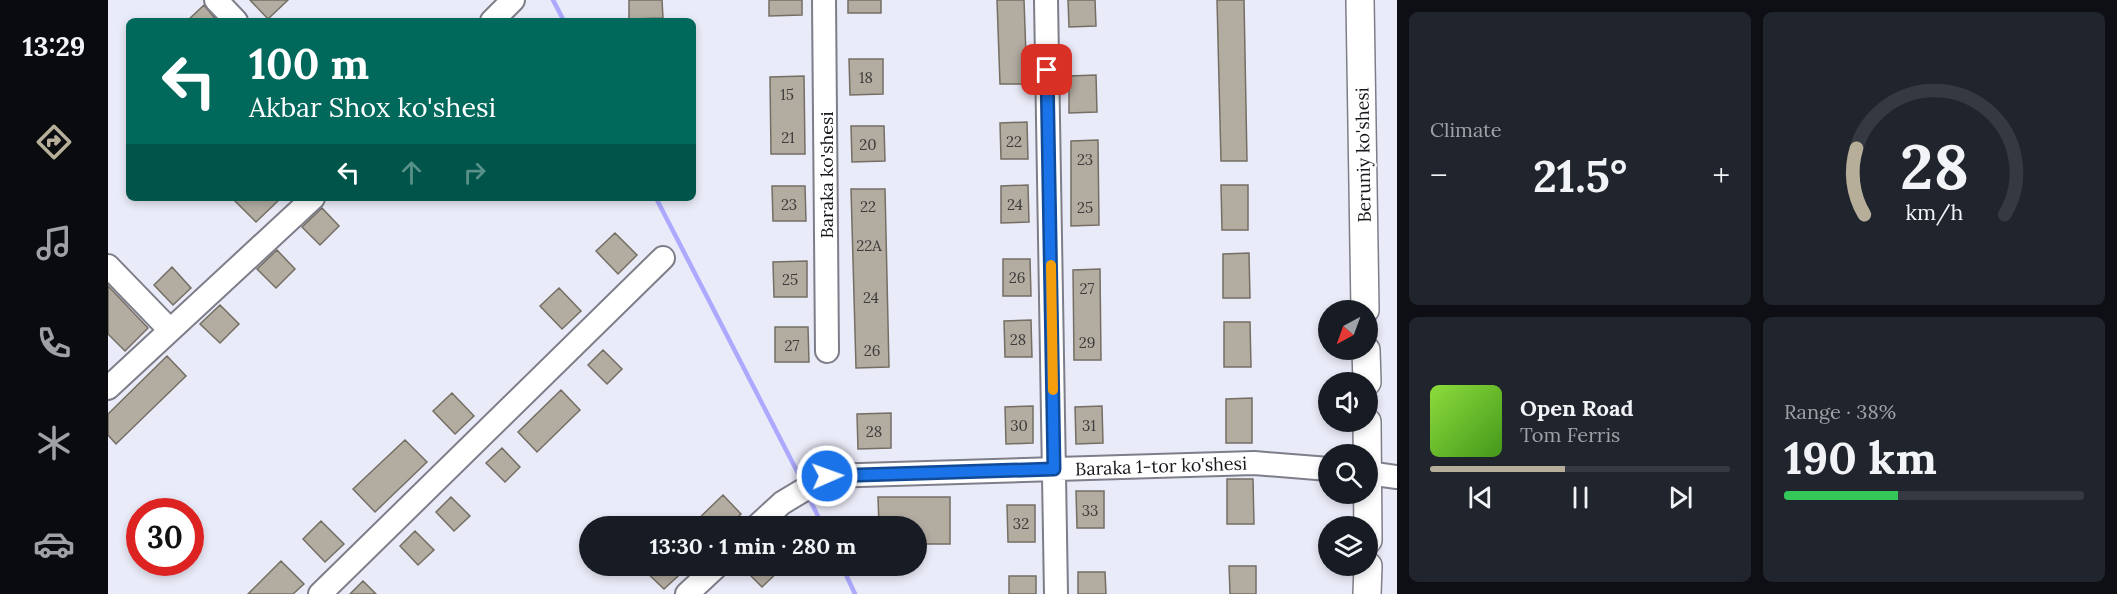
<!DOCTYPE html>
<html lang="en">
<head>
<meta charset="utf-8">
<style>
  :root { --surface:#171b24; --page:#20242c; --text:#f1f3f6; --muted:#9ea1a6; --line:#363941; --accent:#b7ae9a }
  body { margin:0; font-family:Lora,serif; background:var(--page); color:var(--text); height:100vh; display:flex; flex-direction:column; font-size:22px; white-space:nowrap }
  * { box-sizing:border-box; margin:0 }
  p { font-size:20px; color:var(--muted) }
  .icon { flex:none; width:33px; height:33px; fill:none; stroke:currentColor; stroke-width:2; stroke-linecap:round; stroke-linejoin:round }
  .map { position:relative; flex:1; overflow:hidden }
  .drawer { display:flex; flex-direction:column; gap:12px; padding:12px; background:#0d0f14; width:720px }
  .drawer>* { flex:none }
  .guide { position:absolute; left:18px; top:18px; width:570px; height:183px; border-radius:9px; box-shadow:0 3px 9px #0003; background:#00695c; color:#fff; overflow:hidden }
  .needle { width:39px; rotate:221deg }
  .tools { position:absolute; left:1210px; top:300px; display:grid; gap:12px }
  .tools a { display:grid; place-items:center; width:60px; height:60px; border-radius:50%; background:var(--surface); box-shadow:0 3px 9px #0003; font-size:30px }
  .speed { position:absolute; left:18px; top:498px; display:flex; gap:12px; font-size:30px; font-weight:700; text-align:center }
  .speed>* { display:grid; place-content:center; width:78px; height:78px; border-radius:50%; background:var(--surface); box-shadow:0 3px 9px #0003; line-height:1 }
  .speed .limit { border:9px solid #d22; background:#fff; color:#111 }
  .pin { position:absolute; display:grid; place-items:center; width:51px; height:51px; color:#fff; margin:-26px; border-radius:12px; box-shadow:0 3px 9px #0006 }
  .me { position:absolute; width:66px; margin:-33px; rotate:88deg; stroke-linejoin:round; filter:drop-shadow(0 0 4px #0008) }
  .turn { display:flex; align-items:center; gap:21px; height:126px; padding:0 24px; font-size:27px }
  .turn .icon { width:78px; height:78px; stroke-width:2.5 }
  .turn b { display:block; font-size:42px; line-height:51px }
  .lanes { display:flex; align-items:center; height:57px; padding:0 24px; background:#0003; justify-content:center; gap:30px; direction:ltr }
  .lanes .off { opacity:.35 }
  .big { font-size:45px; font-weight:800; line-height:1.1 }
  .drawer .widget { flex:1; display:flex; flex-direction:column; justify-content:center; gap:9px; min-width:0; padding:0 21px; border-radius:9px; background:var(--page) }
  .drawer .dial { align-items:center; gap:0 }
  .dial svg { height:156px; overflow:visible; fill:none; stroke:var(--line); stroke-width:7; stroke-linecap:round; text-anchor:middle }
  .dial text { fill:var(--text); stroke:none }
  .song { display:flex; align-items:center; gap:18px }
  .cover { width:72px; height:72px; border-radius:9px; background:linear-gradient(135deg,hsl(90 70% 55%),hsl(100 70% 35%)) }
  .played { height:6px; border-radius:3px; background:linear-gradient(90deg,var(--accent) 45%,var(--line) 45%) }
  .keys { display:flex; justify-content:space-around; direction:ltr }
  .heat { display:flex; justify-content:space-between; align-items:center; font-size:33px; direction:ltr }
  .charge { height:9px; border-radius:4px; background:linear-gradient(90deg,#34c759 38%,var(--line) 0) }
  .drawer .tiles { flex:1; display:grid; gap:12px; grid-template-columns:repeat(2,1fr) }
  .trip { position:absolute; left:471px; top:516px; width:348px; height:60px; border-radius:30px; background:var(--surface); box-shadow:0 3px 9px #0003; font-weight:800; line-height:60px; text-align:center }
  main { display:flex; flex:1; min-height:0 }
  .menu { display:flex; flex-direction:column; width:108px; justify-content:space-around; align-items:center; background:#090b0e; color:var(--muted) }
  .menu .icon { width:42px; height:42px }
  .menu .current { color:var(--accent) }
  .menu b { font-size:27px; color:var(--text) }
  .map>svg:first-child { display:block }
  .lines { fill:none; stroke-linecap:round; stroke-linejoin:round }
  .stream { stroke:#aca9ff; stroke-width:4.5 }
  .building { fill:#b2aca1; stroke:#746e64; stroke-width:1.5 }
  .minor-casing { stroke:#7e7e8a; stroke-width:26 }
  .major-casing { stroke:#7e7e8a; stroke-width:30 }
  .minor { stroke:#fff; stroke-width:22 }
  .major { stroke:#fff; stroke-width:27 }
  .route-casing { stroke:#114b97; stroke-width:15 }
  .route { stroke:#1a73e8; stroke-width:10 }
  .slow { stroke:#f59e0b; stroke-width:10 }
  .labels { text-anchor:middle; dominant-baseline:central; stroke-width:4.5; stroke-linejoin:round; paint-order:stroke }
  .number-label { font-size:15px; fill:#3d3c3c }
  .street-label { font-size:18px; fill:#16161b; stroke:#fff }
</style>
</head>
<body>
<main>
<nav class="menu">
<b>13:29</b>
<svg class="icon current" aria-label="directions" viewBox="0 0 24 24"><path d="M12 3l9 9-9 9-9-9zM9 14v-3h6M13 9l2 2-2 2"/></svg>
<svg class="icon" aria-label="music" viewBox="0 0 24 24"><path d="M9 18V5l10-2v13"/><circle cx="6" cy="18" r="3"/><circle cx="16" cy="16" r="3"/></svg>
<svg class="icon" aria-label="phone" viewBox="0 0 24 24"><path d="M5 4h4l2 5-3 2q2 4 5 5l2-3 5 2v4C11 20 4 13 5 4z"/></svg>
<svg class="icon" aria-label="climate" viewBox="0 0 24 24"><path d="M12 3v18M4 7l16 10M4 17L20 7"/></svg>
<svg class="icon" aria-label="car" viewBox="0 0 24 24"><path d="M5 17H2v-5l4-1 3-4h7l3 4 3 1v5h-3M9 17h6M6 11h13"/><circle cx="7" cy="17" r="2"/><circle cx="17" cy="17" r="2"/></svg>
</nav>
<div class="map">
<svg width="1289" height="594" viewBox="0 0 1289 594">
  <rect width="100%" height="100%" fill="#eaebf8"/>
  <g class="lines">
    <path class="stream" d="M445 0 456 21
      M548 198 691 475
      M701 498 715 526
      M734 566 747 594"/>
  </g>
  <path class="building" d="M142 0H180L160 19Z
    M521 0H554L555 18 521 19Z
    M661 0H694V15L661 16Z
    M740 0H773V13H740Z
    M889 0H916L919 84H892Z
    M960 0H987L988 26 961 27Z
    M1109 0H1136L1139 161H1113Z
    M96 5 109 21H79Z
    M741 59H775V94L742 95Z
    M988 75 989 112 961 113V76Z
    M696 76 697 154H663L662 77Z
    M919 122 920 159H893L892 123Z
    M743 126H776L777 161 744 162Z
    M990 140 991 225 963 226V141Z
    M920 185 921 222 893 223V186Z
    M1113 185H1140V230H1114Z
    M664 186H697L698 221H665Z
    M743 189H777L781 367 748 368Z
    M124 198H173L148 222Z
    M214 208 231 226 212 245 194 227Z
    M507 233 529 255 510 274 488 251Z
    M169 250 187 269 168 288 149 269Z
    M1141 253 1142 298H1115V254Z
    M895 259H922L923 296H895Z
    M699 261V297H666L665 262Z
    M64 267 83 288 65 305 46 285Z
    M992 269 993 360H966L965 270Z
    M0 286 40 328 17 351 0 334Z
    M451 288 473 311 454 329 432 306Z
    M112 305 131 324 112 343 92 324Z
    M923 320 924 357H897L896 321Z
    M1116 322H1142L1143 367H1116Z
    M667 327H700L701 362H667Z
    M495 350 514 369 499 384 480 365Z
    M59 356 78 376 8 444 0 435V414Z
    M453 390 472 410 429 452 410 432Z
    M344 393 366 416 347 434 325 411Z
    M1144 398V443H1118V399Z
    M925 406V443L898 444 897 407Z
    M994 406 995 443 968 444 967 407Z
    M783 413V448L750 449 749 414Z
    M297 440 319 462 267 512 245 489Z
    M394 448 412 467 397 482 378 463Z
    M1119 479H1145L1146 524H1119Z
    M968 491H996V528H969Z
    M615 495 633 514 621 526H583Z
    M343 497 362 516 346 531 328 512Z
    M770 497H842V544H808V526H771Z
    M899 505H927V542H900Z
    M213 521 236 544 217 562 195 539Z
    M307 531 326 550 310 565 292 546Z
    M173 561 196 584 185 594H140Z
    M532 566H581L556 589Z
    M633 566H676L654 587Z
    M1121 566H1148V594H1122Z
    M970 572H997L998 594H970Z
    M901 576H928V594H901Z
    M255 581 268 594H242Z"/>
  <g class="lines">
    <defs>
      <path id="minor" d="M108 0 128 21
        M716 0 719 351
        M938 0 948 594
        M384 21 405 0
        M0 266 62 330
        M0 388 205 198
        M1260 473 1289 477
        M649 526 674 503 719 476 1146 463 1221 469
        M212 594 555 258
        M579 594 609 566"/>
      <path id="major" d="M1252 0 1257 310
        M1258 350 1259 382
        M1259 422 1260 540
        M1259 594 1260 566"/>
    </defs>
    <use href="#minor" class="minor-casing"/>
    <use href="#major" class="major-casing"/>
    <use href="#minor" class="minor"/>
    <use href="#major" class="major"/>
  </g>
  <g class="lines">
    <defs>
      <path id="route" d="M719 476 946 469 939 70"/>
    </defs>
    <use href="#route" class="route-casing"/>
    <use href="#route" class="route"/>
    <path class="slow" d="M943 265 945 390"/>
  </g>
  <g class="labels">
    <g class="number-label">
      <text x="758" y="77">18</text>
      <text x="679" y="94">15</text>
      <text x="680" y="137">21</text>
      <text x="906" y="141">22</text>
      <text x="760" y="144">20</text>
      <text x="977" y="159">23</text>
      <text x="681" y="204">23</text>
      <text x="907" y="204">24</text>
      <text x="760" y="206">22</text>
      <text x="977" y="207">25</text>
      <text x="761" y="245">22A</text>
      <text x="909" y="277">26</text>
      <text x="682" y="279">25</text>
      <text x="979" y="288">27</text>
      <text x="763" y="297">24</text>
      <text x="910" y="339">28</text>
      <text x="979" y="342">29</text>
      <text x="684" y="345">27</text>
      <text x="764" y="350">26</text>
      <text x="911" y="425">30</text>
      <text x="981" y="425">31</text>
      <text x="766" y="431">28</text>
      <text x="982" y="510">33</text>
      <text x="913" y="523">32</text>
    </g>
    <g class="street-label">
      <text transform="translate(1255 155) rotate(-91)">Beruniy ko'shesi</text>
      <text transform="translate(718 175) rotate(-90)">Baraka ko'shesi</text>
      <text transform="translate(1053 466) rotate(-2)">Baraka 1-tor ko'shesi</text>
    </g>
  </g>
</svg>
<div class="tools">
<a><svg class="needle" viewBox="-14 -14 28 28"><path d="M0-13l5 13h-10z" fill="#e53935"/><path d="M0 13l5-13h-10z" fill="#9ea1a6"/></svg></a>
<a><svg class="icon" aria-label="sound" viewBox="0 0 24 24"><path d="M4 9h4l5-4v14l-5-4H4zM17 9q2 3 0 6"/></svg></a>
<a><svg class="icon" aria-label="search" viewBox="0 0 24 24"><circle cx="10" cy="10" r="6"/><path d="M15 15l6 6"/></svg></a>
<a><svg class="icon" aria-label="layers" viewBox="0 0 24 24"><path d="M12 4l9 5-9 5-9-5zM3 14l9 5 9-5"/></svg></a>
</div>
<div class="speed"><div class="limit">30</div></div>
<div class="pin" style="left:939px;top:70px;background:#d93025"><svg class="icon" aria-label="arrive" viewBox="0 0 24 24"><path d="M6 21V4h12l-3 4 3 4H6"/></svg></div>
<svg class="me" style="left:719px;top:476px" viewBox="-20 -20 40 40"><circle r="17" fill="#1a73e8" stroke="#fff" stroke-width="3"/><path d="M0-11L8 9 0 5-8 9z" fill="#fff"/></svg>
<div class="trip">13:30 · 1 min · 280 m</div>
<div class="guide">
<div class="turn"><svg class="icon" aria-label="left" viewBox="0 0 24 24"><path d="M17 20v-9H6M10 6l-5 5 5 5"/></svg><div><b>100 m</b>Akbar Shox ko'shesi</div></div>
<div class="lanes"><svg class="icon" aria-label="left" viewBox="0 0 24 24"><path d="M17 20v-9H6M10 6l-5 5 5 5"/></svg><svg class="icon off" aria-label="ahead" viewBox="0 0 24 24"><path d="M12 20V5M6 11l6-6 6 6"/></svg><svg class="icon off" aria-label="right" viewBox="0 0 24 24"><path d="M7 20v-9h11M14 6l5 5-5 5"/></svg></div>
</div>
</div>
<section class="drawer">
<div class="tiles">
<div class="widget"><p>Climate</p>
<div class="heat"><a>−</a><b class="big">21.5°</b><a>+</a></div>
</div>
<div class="widget dial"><svg viewBox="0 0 100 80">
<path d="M14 69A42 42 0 1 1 86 69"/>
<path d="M14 69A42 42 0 0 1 10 35" stroke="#b7ae9a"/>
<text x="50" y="56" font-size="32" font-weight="700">28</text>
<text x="50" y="72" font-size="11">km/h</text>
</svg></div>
<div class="widget">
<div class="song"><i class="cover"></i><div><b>Open Road</b><p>Tom Ferris</p></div></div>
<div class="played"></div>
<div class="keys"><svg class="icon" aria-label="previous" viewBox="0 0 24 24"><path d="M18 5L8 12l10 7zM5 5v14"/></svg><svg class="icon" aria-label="pause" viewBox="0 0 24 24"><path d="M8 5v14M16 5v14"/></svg><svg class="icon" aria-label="next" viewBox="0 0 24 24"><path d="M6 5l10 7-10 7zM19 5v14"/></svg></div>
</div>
<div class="widget"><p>Range · 38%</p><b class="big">190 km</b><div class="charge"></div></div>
</div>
</section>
</main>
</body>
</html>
